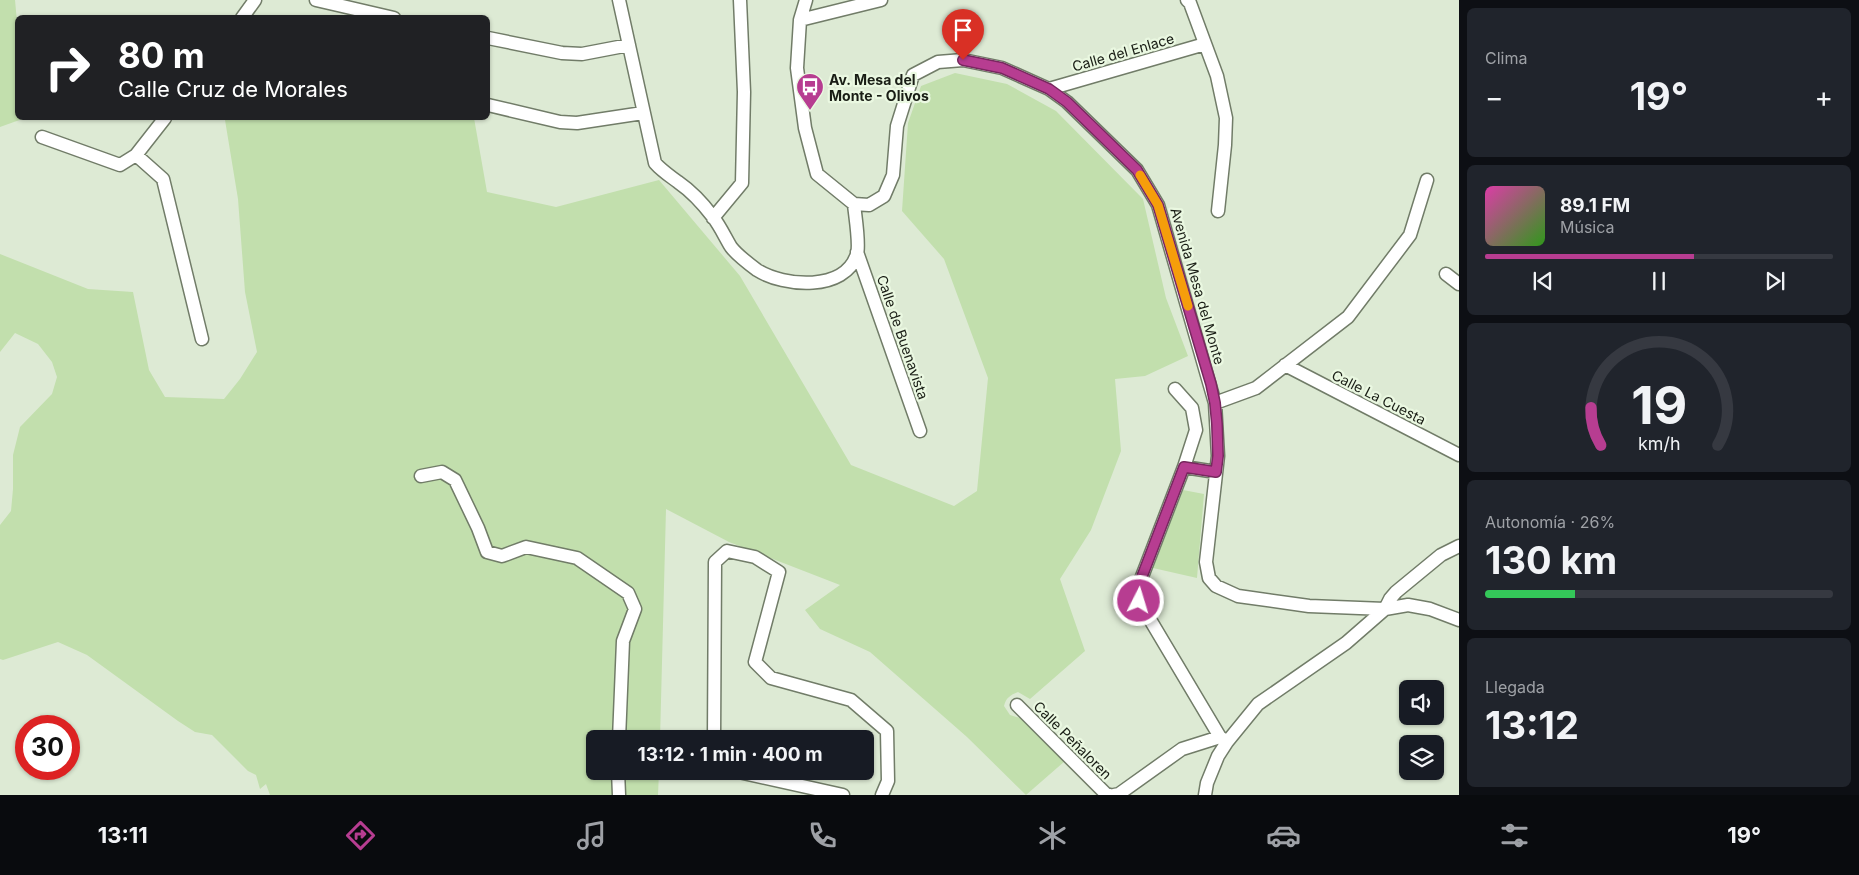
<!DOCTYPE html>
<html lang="es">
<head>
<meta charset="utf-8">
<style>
  :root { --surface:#171b24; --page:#20242c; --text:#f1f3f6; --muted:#9ea1a6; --line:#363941; --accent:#b73d91 }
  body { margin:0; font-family:Inter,sans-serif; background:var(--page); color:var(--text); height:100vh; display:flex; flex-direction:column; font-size:19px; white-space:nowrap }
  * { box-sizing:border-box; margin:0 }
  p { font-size:16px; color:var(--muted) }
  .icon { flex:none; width:28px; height:28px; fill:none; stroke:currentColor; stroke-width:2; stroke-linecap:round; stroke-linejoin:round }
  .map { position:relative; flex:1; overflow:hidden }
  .sheet { display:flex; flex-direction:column; gap:8px; padding:8px; background:#0d0f14; width:400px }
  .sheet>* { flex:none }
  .hud { position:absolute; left:15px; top:15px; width:475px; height:105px; border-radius:8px; box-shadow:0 1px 4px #0004; background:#202124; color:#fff; overflow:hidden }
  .controls { position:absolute; left:1399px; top:680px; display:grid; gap:10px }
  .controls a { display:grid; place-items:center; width:45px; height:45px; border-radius:8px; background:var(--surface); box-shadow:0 1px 4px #0004; font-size:25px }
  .speed { position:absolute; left:15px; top:715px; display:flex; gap:10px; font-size:25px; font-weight:700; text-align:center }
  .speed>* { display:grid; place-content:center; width:65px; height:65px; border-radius:50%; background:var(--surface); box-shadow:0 1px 4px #0004; line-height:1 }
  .speed .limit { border:8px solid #d22; background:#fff; color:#111 }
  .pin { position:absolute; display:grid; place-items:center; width:42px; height:42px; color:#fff; margin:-51px -21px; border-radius:50% 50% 50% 0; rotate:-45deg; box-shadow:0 0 5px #0007 }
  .pin .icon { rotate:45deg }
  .me { position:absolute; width:55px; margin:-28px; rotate:5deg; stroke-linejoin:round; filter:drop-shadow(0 0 4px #0008) }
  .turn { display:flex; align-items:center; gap:18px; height:105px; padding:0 20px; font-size:22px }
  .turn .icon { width:65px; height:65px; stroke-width:2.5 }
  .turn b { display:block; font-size:35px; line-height:42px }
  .big { font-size:38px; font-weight:700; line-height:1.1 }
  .sheet .widget { flex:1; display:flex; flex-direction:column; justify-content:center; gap:8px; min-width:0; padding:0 18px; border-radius:8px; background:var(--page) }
  .sheet .dial { align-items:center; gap:0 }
  .dial svg { height:130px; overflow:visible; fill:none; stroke:var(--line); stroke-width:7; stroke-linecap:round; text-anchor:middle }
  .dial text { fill:var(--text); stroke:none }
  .song { display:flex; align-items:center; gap:15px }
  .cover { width:60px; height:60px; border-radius:8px; background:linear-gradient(135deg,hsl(320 70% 55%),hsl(110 70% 35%)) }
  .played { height:5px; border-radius:2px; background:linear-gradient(90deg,var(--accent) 60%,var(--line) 60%) }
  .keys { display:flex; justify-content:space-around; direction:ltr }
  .heat { display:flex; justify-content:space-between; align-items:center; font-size:28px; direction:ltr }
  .charge { height:8px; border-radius:4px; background:linear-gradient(90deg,#34c759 26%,var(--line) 0) }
  .trip { position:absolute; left:586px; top:730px; width:288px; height:50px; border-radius:8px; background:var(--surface); box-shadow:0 1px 4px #0004; font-weight:700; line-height:50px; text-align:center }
  .menu { display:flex; height:80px; justify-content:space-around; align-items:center; background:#090b0e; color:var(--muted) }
  .menu .icon { width:35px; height:35px }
  .menu .selected { color:var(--accent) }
  .menu b { font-size:22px; color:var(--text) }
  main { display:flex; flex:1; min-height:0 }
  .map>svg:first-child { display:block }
  .green { fill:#c2dfad }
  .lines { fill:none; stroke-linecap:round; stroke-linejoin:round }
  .minor-casing { stroke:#717c68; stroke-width:15 }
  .minor { stroke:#fff; stroke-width:12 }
  .route-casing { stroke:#77285e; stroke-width:12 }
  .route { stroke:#b73d91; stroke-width:9 }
  .slow { stroke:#f59e0b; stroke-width:9 }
  .labels { text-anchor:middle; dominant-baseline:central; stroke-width:4.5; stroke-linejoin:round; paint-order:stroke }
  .street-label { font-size:14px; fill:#191d15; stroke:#eaf8e1 }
  .poi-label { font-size:14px; font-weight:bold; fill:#191d15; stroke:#eaf8e1; text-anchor:start }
</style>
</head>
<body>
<main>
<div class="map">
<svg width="1459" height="795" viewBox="0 0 1459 795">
  <rect width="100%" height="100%" fill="#ddead4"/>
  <path class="green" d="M0 0H15L18 33V118H25L0 127Z
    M955 73 1007 84 1056 111 1143 199 1166 298 1188 356 1145 376 1115 379 1121 451 1091 530 1060 579 1085 651 1030 699 1018 692C1010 695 1006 698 1004 706L1010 715 1020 718 1065 761 1026 795 967 737 870 652 820 629 805 610 840 585 729 542 666 509 660 739H595V771H659L658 795H270L266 784 260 789 256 775 248 771 212 735 195 732 178 721 87 655 58 642 3 660 0 659V525L11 511 13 489V455L20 427 52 394 57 377 52 362 38 344 15 333 0 352V254L88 289 133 292 149 370 165 397 224 399 240 379 257 352 245 292 238 199 225 120 227 118H474L487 192 556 207 659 180 740 276 851 465 954 506 977 491 988 378 944 259 902 211 908 123 921 86Z
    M1183 490 1204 494 1197 578 1153 568Z"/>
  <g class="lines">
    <defs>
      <path id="minor" d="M316 0 394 18
        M619 0 655 163C662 171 670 176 678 182 691 191 704 205 713 217 720 226 725 237 731 247 737 255 749 264 757 270 784 287 845 292 857 254 860 244 855 215 854 204
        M806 0 800 20 797 68 805 128 817 174 854 204 869 205 884 196 893 175 897 126 913 75 938 62 963 60 1002 68 1049 89 1067 102 1137 170 1158 205 1215 403 1218 456 1206 562 1209 578 1216 586 1238 596 1309 606 1385 609 1408 605 1430 609 1459 620
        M1187 0 1190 3 1217 76 1226 118 1225 145 1218 211
        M242 18 255 0
        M800 20 881 0
        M488 38 562 53 582 54 629 45
        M1049 89 1205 44
        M488 105 560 122 577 123 643 113
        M165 118 136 155 163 179 202 339
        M42 137 120 165 136 155
        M713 218 742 183 744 92 740 0
        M857 252 920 431
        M1446 274 1459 284
        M1285 365 1459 455
        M1175 389 1192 408 1196 430 1184 467
        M1215 403 1256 388 1348 317 1410 235 1427 180
        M1216 472 1184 467 1138 587 1137 594 1139 601 1220 737 1227 742
        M421 476 442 472 455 480 478 528 487 552 502 556 526 547 577 558 628 593 635 609 623 641 619 739
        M1017 705 1106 794 1110 795
        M714 739 715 562 727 551 755 557 779 572 755 662 771 678 851 700 887 731 888 781 882 795
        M618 771 619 795
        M734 771 843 795
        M1114 795 1119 794 1182 749 1220 737
        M1205 795 1207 783 1218 756 1227 742 1258 704 1346 643 1385 609 1390 599 1396 592 1441 555 1459 546"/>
    </defs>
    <use href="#minor" class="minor-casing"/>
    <use href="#minor" class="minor"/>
  </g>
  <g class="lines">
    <defs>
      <path id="route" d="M963 60 1002 68 1049 89 1067 102 1137 170 1158 205 1211 384 1215 403 1217 424 1218 456 1216 472 1184 467 1138 587 1137 594 1139 601"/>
    </defs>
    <use href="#route" class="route-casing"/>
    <use href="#route" class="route"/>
    <path class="slow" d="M1140 175 1158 205 1188 306"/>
  </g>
  <defs>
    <symbol id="bus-pin" viewBox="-11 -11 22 30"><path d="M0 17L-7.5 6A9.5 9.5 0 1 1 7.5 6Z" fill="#b73d91" stroke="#eaf8e1"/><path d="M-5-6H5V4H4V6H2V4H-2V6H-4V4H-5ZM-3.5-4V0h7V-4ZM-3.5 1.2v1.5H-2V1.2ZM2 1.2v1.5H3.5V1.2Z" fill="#fff"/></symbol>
  </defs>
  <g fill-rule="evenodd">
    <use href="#bus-pin" x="794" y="71" width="32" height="43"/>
  </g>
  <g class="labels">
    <g class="street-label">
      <text transform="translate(1123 52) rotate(-16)">Calle del Enlace</text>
      <text transform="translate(1198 286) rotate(74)">Avenida Mesa del Monte</text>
      <text transform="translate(903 337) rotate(71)">Calle de Buenavista</text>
      <text transform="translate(1379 397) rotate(27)">Calle La Cuesta</text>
      <text transform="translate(1073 740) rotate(45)">Calle Peñaloren</text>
    </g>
    <g class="poi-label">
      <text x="829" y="79">Av. Mesa del<tspan x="829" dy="16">Monte - Olivos</tspan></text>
    </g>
  </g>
</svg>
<div class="controls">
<a><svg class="icon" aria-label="sound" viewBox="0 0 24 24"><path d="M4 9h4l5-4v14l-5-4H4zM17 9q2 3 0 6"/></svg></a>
<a><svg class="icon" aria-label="layers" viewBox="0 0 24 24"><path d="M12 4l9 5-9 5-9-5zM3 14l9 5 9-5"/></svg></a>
</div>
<div class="speed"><div class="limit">30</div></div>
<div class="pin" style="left:963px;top:60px;background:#d93025"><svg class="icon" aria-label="arrive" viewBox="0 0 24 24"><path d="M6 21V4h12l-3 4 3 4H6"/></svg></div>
<svg class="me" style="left:1139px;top:601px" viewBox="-20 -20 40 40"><circle r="17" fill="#b73d91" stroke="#fff" stroke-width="3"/><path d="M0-11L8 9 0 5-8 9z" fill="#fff"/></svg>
<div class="trip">13:12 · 1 min · 400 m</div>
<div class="hud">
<div class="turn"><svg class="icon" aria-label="right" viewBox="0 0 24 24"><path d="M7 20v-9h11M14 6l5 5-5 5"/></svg><div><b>80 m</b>Calle Cruz de Morales</div></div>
</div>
</div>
<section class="sheet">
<div class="widget"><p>Clima</p>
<div class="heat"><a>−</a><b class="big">19°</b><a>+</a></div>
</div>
<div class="widget">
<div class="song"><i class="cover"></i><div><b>89.1 FM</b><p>Música</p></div></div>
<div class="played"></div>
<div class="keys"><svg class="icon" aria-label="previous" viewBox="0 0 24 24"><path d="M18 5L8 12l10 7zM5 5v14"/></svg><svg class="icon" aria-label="pause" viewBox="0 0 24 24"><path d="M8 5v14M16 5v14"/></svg><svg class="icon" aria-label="next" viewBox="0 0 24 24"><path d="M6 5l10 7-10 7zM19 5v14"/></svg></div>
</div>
<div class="widget dial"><svg viewBox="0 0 100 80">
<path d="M14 69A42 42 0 1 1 86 69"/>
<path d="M14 69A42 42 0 0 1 8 46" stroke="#b73d91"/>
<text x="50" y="56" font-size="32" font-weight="700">19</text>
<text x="50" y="72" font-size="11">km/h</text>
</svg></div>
<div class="widget"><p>Autonomía · 26%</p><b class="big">130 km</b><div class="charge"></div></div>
<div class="widget"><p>Llegada</p><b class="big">13:12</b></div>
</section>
</main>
<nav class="menu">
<b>13:11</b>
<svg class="icon selected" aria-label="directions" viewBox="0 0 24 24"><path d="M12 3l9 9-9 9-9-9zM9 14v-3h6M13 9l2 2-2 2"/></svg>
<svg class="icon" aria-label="music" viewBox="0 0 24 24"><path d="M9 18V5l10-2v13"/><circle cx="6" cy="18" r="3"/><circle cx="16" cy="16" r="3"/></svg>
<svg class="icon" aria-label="phone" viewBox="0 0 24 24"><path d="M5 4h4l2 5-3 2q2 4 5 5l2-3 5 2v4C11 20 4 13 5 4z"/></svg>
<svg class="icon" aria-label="climate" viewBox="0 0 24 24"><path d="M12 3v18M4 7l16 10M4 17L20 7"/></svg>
<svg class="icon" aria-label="car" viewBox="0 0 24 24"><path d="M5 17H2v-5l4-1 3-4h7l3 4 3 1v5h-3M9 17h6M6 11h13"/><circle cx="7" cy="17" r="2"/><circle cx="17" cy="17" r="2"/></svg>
<svg class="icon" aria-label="filters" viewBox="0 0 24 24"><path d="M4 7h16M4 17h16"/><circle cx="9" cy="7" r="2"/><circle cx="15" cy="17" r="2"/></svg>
<b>19°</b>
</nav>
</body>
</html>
